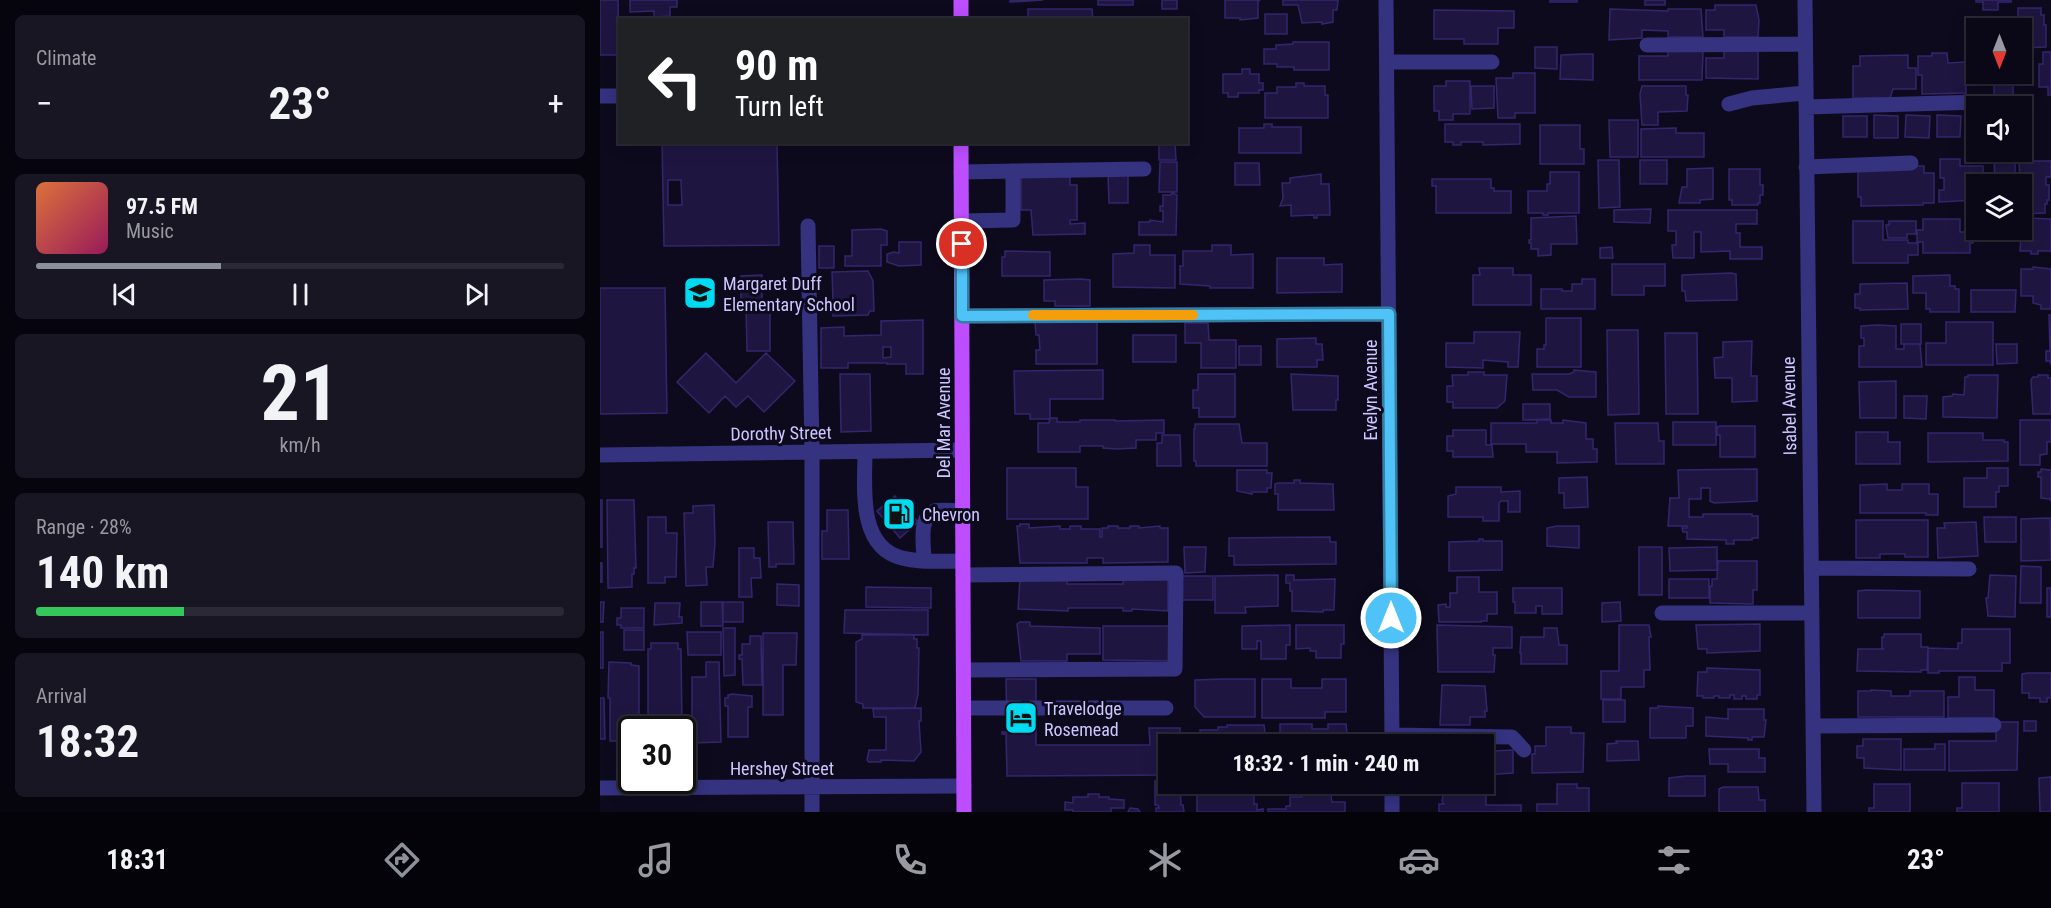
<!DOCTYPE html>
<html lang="en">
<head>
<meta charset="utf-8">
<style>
  :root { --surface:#0a0816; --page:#181623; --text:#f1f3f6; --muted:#999aa1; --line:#2a2935; --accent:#8c9099 }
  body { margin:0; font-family:"Roboto Condensed",sans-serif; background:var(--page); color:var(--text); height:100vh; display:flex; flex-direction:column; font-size:22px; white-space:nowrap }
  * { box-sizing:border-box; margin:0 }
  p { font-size:20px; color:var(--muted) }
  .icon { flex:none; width:33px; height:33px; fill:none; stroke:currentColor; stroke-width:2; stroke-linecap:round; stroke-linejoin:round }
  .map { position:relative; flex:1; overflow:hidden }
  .sheet { display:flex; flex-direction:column; gap:15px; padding:15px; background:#06040c; width:600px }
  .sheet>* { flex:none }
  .guide { position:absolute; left:18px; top:18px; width:570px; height:126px; border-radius:0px; box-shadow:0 3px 15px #0003,0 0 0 2px var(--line); background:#202124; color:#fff; overflow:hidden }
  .needle { width:39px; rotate:180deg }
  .tools { position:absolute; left:1366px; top:18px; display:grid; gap:12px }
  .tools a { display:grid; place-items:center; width:66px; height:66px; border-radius:0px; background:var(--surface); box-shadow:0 3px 15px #0003,0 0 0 2px var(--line); font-size:30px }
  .speed { position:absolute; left:18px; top:716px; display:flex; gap:12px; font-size:30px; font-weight:700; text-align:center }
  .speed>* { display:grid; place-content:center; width:78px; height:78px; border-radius:50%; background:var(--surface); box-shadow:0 3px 15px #0003,0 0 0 2px var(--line); line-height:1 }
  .speed .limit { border:3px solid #111; border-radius:9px; background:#fff; color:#111 }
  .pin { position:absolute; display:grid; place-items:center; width:51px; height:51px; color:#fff; margin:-26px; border:3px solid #fff; border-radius:50%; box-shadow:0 2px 6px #0007 }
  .me { position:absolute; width:66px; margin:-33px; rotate:0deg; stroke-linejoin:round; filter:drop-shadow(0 0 4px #0008) }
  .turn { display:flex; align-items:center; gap:21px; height:126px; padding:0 18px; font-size:27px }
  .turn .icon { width:78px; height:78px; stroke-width:2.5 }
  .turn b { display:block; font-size:42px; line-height:51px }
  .big { font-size:45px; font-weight:700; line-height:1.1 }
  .sheet .card { flex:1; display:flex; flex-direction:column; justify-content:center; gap:9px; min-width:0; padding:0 21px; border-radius:9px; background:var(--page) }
  .sheet .dial { align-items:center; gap:0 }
  .dial b { font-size:78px; line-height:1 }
  .song { display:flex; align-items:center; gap:18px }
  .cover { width:72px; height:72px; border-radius:9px; background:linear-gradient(135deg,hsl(20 70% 55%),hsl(330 70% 35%)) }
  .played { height:6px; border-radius:3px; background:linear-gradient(90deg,var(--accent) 35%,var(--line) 35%) }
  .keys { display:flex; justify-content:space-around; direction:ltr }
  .heat { display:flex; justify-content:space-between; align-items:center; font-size:33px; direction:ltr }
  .charge { height:9px; border-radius:4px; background:linear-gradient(90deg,#34c759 28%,var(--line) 0) }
  .trip { position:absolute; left:558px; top:734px; width:336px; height:60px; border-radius:0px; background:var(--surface); box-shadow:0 3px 15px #0003,0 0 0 2px var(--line); font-weight:700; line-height:60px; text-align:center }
  .tabs { display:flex; height:96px; justify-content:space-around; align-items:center; background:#040309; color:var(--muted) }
  .tabs .icon { width:42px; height:42px }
  .tabs .active { color:var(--accent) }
  .tabs b { font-size:27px; color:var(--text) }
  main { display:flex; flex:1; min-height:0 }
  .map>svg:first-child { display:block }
  .building { fill:#1e1640; stroke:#34266d; stroke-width:1.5; fill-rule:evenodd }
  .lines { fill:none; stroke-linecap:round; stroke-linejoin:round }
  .minor-tunnel { stroke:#34304b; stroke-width:15; stroke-dasharray:15 8; stroke-linecap:butt }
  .minor { stroke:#353280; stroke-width:15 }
  .major { stroke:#bc4eff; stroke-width:15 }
  .route-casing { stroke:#337fa1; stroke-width:15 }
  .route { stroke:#4fc3f7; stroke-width:10 }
  .slow { stroke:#f59e0b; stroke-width:10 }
  .labels { text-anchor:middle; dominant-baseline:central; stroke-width:6; stroke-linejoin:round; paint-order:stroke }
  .poi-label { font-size:18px; fill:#cdc7ff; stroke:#0e0a1e; text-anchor:start }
  .street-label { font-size:18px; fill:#cdc7ff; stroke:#0e0a1e }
</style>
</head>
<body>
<main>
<section class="sheet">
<div class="card"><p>Climate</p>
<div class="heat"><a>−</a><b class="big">23°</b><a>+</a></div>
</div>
<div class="card">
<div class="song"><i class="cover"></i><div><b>97.5 FM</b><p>Music</p></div></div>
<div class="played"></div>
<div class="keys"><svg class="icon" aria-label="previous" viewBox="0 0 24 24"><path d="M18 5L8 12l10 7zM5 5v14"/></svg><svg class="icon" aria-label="pause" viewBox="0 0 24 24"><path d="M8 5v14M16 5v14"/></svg><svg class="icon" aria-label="next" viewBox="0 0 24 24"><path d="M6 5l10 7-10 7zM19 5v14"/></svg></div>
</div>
<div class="card dial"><b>21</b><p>km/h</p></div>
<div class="card"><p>Range · 28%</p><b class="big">140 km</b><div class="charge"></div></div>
<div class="card"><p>Arrival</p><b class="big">18:32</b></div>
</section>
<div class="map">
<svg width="1451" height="812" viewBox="0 0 1451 812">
  <rect width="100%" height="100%" fill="#0e0a1e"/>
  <path class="building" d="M0 0H18L19 55H0Z
    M30 0H77V7H70V16L54 17V11L30 12Z
    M410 0H443L410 2Z
    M498 0H533V5H498Z
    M562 0H577V9H562Z
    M625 0H660L658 1V18L640 20V18H625Z
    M683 0H738V1L737 10H733V22L722 24V22L702 23 698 5H683Z
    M950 0H977V2H950Z
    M1045 0H1065V5H1045Z
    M1376 0H1411V2H1398V10H1383V2H1376Z
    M1115 5H1156L1159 20 1158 37H1124V30H1106V10H1115Z
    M1418 8H1441V15H1444V25H1446V47L1422 48V28H1418Z
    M428 9H492L493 20 428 19Z
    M1010 9 1068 11V9H1101L1103 37H1068V31L1042 30V38L1009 40Z
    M834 10 914 11V28H898V44H864V39H834Z
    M665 14H687V34H665Z
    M693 42H729V70H694V67H677V64H664V49H676V45L693 44Z
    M935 47H957V69L935 68Z
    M1068 51H1103L1102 80H1039V56H1068Z
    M1124 51H1158V79L1106 78V58H1124Z
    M1443 52H1451V95H1448V87H1439V64H1443Z
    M1332 53H1347L1348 63 1366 62V93L1322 94V75H1318V56H1332Z
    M1369 53H1377V74H1413V98L1394 99V81H1369Z
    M984 54H993V80L960 79 961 55Z
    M1308 55V68H1316V89H1293L1290 98H1253V66H1260V56Z
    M642 69H650V74H659V83H663V90H659V93H638V97H628V93H623V74H642Z
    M913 73H935V113H915V118H898L896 78H913Z
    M846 81H870V114H853V120H839V111H834V86H846Z
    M696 83H704V86H725V95H728V118H665V93H677V87H696Z
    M871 86H894V108L872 109Z
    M1042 86H1086V95H1088L1087 111 1058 112V125H1042L1040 94Z
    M1274 115 1298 116V138H1274Z
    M1306 115 1330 116 1329 138 1305 137Z
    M1337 115 1361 116 1360 137H1337Z
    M1243 116H1267V137H1243Z
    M1009 120H1038V157H1010Z
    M664 124H672V127H701V153H639V128H664Z
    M845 124H920V144L883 145V142H861V145H853V142H845Z
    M940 125H980V149H984V164H940Z
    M1076 128V133H1104V157H1041V129Z
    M62 142H177L179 245 64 246ZM68 180H81L82 205H68Z
    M559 142H575L576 160H559Z
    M1397 152H1415V158H1397Z
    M1415 158V184H1395L1394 159Z
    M1340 159H1360V166H1383V184H1377V200L1339 202V190H1344V178H1340Z
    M998 160H1019L1020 207 999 208Z
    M1040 160H1067V184H1040Z
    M1419 161H1451V177H1446V185H1449V200H1447V204H1445V213L1422 214Z
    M560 162H577V192H559Z
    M635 163H659L660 185H635Z
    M1258 166H1324V173H1334V203H1323V205L1261 206V197H1258Z
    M1113 168V199L1100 200V203H1079L1082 187H1087V169Z
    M1129 169H1160V185H1163V195H1160V203H1158V205H1132V200H1129Z
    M950 172H979V213H948V215H943V213H928V191H947V184H950Z
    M508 173H528V203H509Z
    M421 174 470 177V185H477V220H470V224L485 223V234L433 235 431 210H421Z
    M721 174V184H729L730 215H717V218H714V215L691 216V205L680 206 683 198 682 183H690V178Z
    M832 179H891V188H894V191H911V213H836V186H832Z
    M572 193 577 195 576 235H539V222H550V220L563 222V211H560V206H563V195H571Z
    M1051 209 1050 223 1014 222V210Z
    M1068 210H1157V224H1136V233H1140V247H1162V259H1130V251L1101 252V232H1094V258H1073L1072 245H1076V231H1068Z
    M976 216 977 244H951V255L938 256V249H931V243H929V240H931V218Z
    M1422 218 1451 219V251H1438V254H1431V251H1420Z
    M1323 219H1360V232H1373V243H1370V253H1323V242H1317V230H1323Z
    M1253 221H1283V240H1308V243H1318V255H1308V263H1253Z
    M1289 221H1316V234H1307V238H1288L1286 225H1289Z
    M281 229 287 231V245H281V266H245V256H252V230Z
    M299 242H321V265L299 266 287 262V254L294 252 299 253Z
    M534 245H550V255H575V288L513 287V254L534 253Z
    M612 245H631V255L653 254V288H610V286L580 284V266H583V251H612Z
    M219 246H234V268H219Z
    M1012 247 1013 258H1000V248Z
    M405 251 450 252V276H402V257H405Z
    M677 258H724V265L742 264V292L677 293Z
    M1012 264H1065V286H1044V295H1012Z
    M1433 267 1451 269V309H1441V305L1433 303V296H1421V269H1433Z
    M879 268H913V275H931V305H873V275H880Z
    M268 271 273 281 274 311H270L268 315 233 316V309H230L229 302H233L232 272Z
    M1131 273 1136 274 1137 300 1086 301 1085 291H1082V275Z
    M162 275V300L141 301V276Z
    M1350 275V286H1355V289H1359V312H1330V309H1326V293H1313V276Z
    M481 279 490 280V306H455V301H444V280Z
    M982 279H995V309H941V289H962V291H972V284H982Z
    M1307 283 1308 309 1260 310V308H1255V294H1260V284Z
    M0 288H65L67 413 0 414Z
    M1371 290H1416L1415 312H1371Z
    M170 304V351H147L146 305Z
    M1449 315H1451V365L1450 361H1446V351H1450Z
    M946 318H981V367H937V349H944V345H946Z
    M323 320V374H306V364H287V363H248V368H221V328L244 327V336L281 335V321ZM283 347H291V357L283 358Z
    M435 321H497V364H436V350H440L439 335H436Z
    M1346 322H1393V365H1326V343H1346Z
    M585 323H608L609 340H636V368H601V343H585Z
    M1301 324H1321V344H1301Z
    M1277 325 1296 326V349H1304V344H1320L1322 367H1259V346H1264V338H1261V326Z
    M1007 330H1038L1039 414 1008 415Z
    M874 332H920L918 367H908V362L883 360V368L846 367V343H874Z
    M1065 333H1097L1098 414H1066Z
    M533 335H576V362H533Z
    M716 338V344H722L723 360H717V367H677V339Z
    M1152 341 1151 376H1157V401L1132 402V378H1115L1114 358 1123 357V342Z
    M1396 344H1417V363L1397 364Z
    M639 346H661V365H639Z
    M106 353 136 383 166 353 195 381 164 412 148 396 136 407 125 396 109 413 77 382Z
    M503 370V399H450V419H430V414H415L414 371Z
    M974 370 996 372V397H969L957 390H933L932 374H969L974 372Z
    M868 372H884V375H907L905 401 897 408H853V402H847V386H853L852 375H868Z
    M240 374H270L271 431 241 432Z
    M598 374H635V417H599V408H593V390H598Z
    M691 374 738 376V400H736V410H693Z
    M1368 375H1398L1397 418 1343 417V397L1352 396 1353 394 1364 395 1365 377H1368Z
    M1438 375H1448V378H1451V414H1433L1431 380 1433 377H1438Z
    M1296 381V418H1260L1259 382Z
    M1304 396H1327L1326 419 1304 418Z
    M923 404H950V419L923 420Z
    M450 418H457V422H480V420H515V421L564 420V433H556V440H536V448L517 449 503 448V446H480V452H438V423H449Z
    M937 420H951V423H963V420L986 423V439H993V449H997V462L957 463V452H926V444H891V423H937Z
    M1420 420H1451V442H1447V454L1440 455V465H1420Z
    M1073 422H1116V445H1073Z
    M1015 423H1058L1059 441H1064V464H1016Z
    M595 424H639L642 443H667V466H596V461H594V429H595Z
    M1120 426H1155V457H1120V435H1117V427Z
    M853 430H886V445H892L893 457H853V451H847V436H853Z
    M1256 432H1288V442H1300V464H1256Z
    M1328 433H1383V440H1404V442H1408V461L1328 462Z
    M562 435H580L581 466H557V443H562Z
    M407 468H476V487H488V519H407Z
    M1387 468H1408V486H1399V492H1396V507H1364V478H1387Z
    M1157 469V501L1114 503 1110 501V488H1101V499H1089V517H1103V514H1152V516H1158V538H1152V540H1134V544H1126V540L1087 539V532H1083L1082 528H1087V526H1068L1070 498H1079L1078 470Z
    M1441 469 1451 470V501L1450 499 1441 498V477H1438V472H1441Z
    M637 470H667V473H672L671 488H667V492H652V494L637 491Z
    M987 477 988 507 964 508V493H959V478Z
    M694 480H700V483L733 484 734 510H678V494H675V484L678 483H694Z
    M1287 484V490H1302V484H1329V494H1338V515H1326V513H1260V485Z
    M856 487H901V492L920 491V512H908V501H901L899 503V521H883V517H848V496L856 494Z
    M295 496 318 522 300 538 277 511Z
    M0 500H2V547H0Z
    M7 500H34L36 568H34V574H32V587L8 588Z
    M114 505 115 543 113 567H106L107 585 86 586 84 513H93V506Z
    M227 510H248L249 559H222V531H227Z
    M48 517H66V533H77L76 577H65V583H48Z
    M1384 517H1416V542H1385Z
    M1450 518 1451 560 1421 561V519Z
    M1256 520H1328V557H1305V554H1280V558H1256Z
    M168 522H193L194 564H176V567H169Z
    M1376 522 1378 556 1338 558 1337 528H1345L1344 523Z
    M420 524H429V528L460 526V529H470V526H481V529H500V537H502V528H508V526H518V528H530V526H539V528L560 526V528H568V562L503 563V558H487V563H420L417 526H420Z
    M957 526H979V548L947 546V528Z
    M730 537V542H736V564L634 565V556H629V538Z
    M879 539H883V541H902V570L849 571V542L879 541Z
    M584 547H606L605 572 585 573Z
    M1039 547H1062V595H1039Z
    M1117 547V570L1070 571 1069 548Z
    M139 548H154V558H160L161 578H151L152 597H139Z
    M1118 561H1157V590H1153V604L1110 603V586H1112V579H1117Z
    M0 563H2V582H0Z
    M1421 566 1441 567V603H1420Z
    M678 575V606L645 607 646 613H615V576Z
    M686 575H694V580L735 579 734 610H723V612L692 611V591H690V583H686Z
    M1390 575 1416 576 1415 617 1388 616 1386 598H1388Z
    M582 576H613V600H582Z
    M857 577H879V592H897V614H887V621H881V622H839L838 605 846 604V607H850V593H857Z
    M420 579H467V584H523V579H568V611L532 609V611H523V608H468V611L418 609Z
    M1069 579H1109V598H1069Z
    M177 584 199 585V606L177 605Z
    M266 587 331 588V608L266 607Z
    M913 588H962V614H942V606H936V613H915V602H913Z
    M1447 588H1451V617H1447Z
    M1267 590 1320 591V618H1258V591Z
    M0 602H4L3 622H0Z
    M101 602H122L123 626H101Z
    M123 602H143V622H123Z
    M1020 602 1021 621 1002 622V603Z
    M55 603H80L79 617H82V623L54 625Z
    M21 608H44V628H21V625H17V618H21Z
    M245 610H328V635L244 633Z
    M420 622H430V626L500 628V654H467V661H421L417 624Z
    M1160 624V651L1107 653V649H1098L1096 625Z
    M690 625V645H686V659H661V641H657V649H642V626Z
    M696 625H744V644H741V658H716V651H710V648L696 649Z
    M837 625 912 627V648H893V655H895L894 672H838Z
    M1019 625H1049L1051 637H1049L1050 670H1044V687H1021V699H1001V671H1019Z
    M503 626H569V661L503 660Z
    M123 628H135V675L124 676Z
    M944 628H957L959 645H967V664H921V653H920L921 637H944Z
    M1362 629H1410V663H1402V671H1339V673H1328V648L1358 649V643H1362Z
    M24 630H44V650H24Z
    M0 632H3V668H0Z
    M87 632H121V655H88Z
    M163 633H197L196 665H183V715H163Z
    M1284 634H1321V647H1328L1327 670H1321V672L1257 671 1258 649H1284L1282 648V637H1284Z
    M262 635H314V639H317V648H319L318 694 315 708H263V704L256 702V642L262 639Z
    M150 636H161L162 685H143L142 659H139V655H142V644H150Z
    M51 643H78V649H81L82 729H48V649H51Z
    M9 662 31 663V665L39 666V729H32V741H10V698H8Z
    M106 662H119L121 742 92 743V677H106Z
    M1107 668 1160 670V695H1157V699H1146V696H1142V699H1134V695H1130V698H1119V696H1114V698H1103V696H1097L1098 672H1107Z
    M1428 673H1451V698H1447V702H1440V698H1429V693H1422V674Z
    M1359 677H1375V690H1394V718H1348V697H1359Z
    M406 679H436V745H550L549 728H580V744H568V775L407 776 406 734H402V732H407Z
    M623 679H655V717H604L595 707V680Z
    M662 679H691V688H722V679H746V712H725V718H662Z
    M842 685 885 686 887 711H885V717H870V725H840Z
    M1271 690 1291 691V696H1310V691H1344V717H1258V691H1271Z
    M132 694 152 696V707H148V737H128V706H125V698H128V695Z
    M0 698H4L5 739H0Z
    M1003 700H1025V722H1003Z
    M1058 706 1093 708V726H1086V738H1050V708H1058Z
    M321 708V721H319L321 752 314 761 281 760V762H269L267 760 269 750H286V717H274L273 709Z
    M1128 709H1164V720H1166L1164 737H1152V740H1148V738L1106 736V717L1128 719Z
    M1424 721H1436V731H1424Z
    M1396 722H1418L1417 770 1349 771V741H1396Z
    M680 724H712V729H728V724H746L748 744H680Z
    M627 725H664L666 741 664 744H601L600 730H618V727H627Z
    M946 727H971V733H984L983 772 932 773V754H935V746H946Z
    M1263 739H1301V770L1264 768V758H1257V746H1263Z
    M893 740V751L913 750V773L884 775V744H842L843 741Z
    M1016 741H1038L1039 760 1007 761V744L1017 743Z
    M1335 744H1345V770H1304V749H1335Z
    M1109 749H1159V758H1165V772H1128V764H1110Z
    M1086 776H1105V796H1069V778Z
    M1451 777V812H1440L1439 778Z
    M555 781 580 783 581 805H583L584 812H556V808H559L558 805H555Z
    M1362 783H1399V812H1357V808H1362Z
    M957 784H977V788H989V812H937V804H957Z
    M1274 784H1310V812H1269V808H1274Z
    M1123 787H1158L1159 800H1165V812H1119V789Z
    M702 789H730L732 802H745V812H668V809H686V806H690V797H702Z
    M610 791H616V794L654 793V804H657V810L663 809V812H597V794H610Z
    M844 791H886V805H921V812H839V804H844L842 801Z
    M488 794H499V797H509V799L524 800V808H511V812H473V810H465V802L473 803V797H488Z
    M530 808 538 809 540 812H528Z"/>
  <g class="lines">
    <path class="minor-tunnel" d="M406 708H436"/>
    <path class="minor" d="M786 0 792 744
      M1205 0 1214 812
      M1047 45 1205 44
      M787 62H892
      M0 96H16
      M1129 104 1152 98 1205 93
      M1206 107 1380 102
      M1206 167 1311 163
      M361 172 544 169
      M362 221 413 220V171
      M208 226 212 452V812
      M362 316 789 314
      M265 452C265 486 257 547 302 558 321 563 343 561 363 561
      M0 455 362 450
      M324 560C324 546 318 518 334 511 342 509 355 511 363 511
      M1211 568 1369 569
      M363 575 576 573 575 669 364 670
      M1062 613H1211
      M364 708H406
      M436 708H566
      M1213 726 1394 725
      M792 735 912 737 924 750
      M792 783V812
      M0 788 364 786"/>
    <path class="major" d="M361 0V20
      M361 142 364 812"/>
  </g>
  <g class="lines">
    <defs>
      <path id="route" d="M362 244V316L789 314 791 618"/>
    </defs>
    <use href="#route" class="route-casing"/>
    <use href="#route" class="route"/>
    <path class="slow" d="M433 315H593"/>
  </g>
  <defs>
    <symbol id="school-square" viewBox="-11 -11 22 22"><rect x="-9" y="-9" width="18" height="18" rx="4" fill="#00dbf2" stroke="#0e0a1e"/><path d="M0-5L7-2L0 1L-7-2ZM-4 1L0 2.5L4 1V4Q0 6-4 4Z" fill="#111"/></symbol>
    <symbol id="fuel-square" viewBox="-11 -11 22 22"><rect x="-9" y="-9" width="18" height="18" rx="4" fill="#00dbf2" stroke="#0e0a1e"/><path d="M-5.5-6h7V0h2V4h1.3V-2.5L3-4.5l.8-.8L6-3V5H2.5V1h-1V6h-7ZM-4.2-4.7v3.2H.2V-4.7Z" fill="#111"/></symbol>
    <symbol id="hotel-square" viewBox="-11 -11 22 22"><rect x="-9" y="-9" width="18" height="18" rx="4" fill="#00dbf2" stroke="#0e0a1e"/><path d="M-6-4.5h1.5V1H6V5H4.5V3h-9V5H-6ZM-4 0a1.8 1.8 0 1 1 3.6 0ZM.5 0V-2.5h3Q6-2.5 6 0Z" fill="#111"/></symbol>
  </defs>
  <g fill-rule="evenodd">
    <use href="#school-square" x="81" y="274" width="38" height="38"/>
    <use href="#fuel-square" x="280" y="495" width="38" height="38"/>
    <use href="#hotel-square" x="402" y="699" width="38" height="38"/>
  </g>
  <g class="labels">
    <g class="poi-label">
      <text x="123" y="283">Margaret Duff<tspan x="123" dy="21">Elementary School</tspan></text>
      <text x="322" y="514">Chevron</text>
      <text x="444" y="708">Travelodge<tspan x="444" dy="21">Rosemead</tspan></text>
    </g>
    <g class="street-label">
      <text transform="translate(770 390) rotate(-90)">Evelyn Avenue</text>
      <text transform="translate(1189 406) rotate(-91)">Isabel Avenue</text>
      <text transform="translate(343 423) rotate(-90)">Del Mar Avenue</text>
      <text transform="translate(181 433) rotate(-1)">Dorothy Street</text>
      <text x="182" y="768">Hershey Street</text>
    </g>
  </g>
</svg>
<div class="tools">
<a><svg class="needle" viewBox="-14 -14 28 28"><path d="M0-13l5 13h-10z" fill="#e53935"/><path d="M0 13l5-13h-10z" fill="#999aa1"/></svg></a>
<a><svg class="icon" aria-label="sound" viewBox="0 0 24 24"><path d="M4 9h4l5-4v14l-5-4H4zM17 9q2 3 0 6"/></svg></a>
<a><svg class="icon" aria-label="layers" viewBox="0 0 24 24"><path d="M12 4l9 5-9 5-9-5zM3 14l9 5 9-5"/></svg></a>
</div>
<div class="speed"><div class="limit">30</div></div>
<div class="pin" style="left:362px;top:244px;background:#d93025"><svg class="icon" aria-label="arrive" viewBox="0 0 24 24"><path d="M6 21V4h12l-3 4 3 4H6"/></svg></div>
<svg class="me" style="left:791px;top:618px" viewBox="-20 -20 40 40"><circle r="17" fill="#4fc3f7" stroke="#fff" stroke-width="3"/><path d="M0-11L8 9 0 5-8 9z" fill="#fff"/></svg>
<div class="trip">18:32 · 1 min · 240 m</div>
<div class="guide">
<div class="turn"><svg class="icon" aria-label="left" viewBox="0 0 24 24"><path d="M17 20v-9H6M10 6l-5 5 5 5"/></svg><div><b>90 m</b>Turn left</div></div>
</div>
</div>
</main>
<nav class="tabs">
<b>18:31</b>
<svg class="icon active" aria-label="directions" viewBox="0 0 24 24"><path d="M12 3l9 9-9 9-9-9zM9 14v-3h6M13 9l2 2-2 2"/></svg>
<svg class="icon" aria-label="music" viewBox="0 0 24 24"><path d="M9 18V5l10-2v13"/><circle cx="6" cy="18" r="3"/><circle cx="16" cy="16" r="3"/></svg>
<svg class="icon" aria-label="phone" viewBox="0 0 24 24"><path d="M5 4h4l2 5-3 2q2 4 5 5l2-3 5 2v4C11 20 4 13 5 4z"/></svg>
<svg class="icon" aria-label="climate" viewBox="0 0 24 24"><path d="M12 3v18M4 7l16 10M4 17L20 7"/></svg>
<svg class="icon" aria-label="car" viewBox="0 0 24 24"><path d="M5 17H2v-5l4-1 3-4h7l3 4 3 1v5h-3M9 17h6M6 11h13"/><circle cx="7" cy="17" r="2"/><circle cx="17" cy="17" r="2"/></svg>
<svg class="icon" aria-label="filters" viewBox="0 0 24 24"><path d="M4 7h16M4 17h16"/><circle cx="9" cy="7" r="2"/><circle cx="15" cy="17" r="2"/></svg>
<b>23°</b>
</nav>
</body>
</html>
